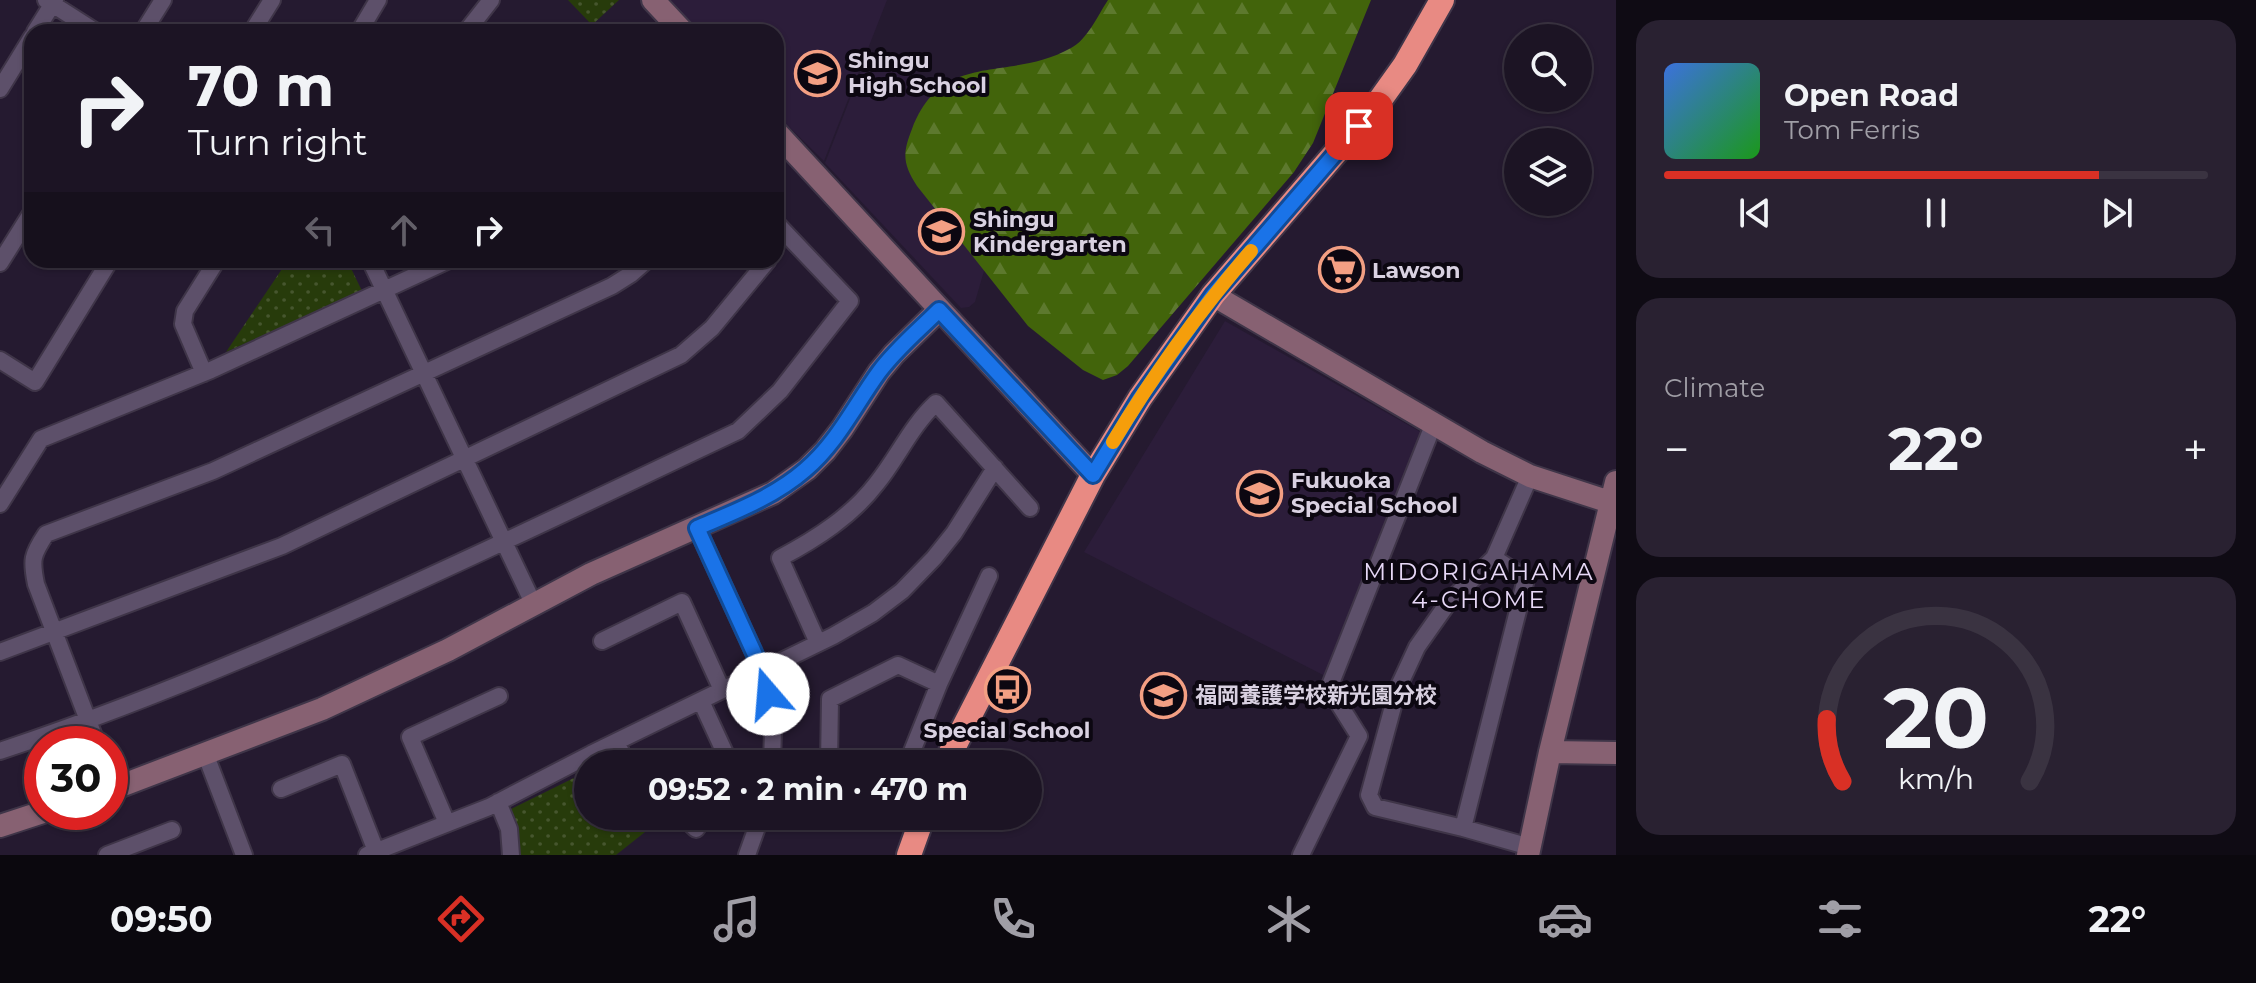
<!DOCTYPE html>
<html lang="en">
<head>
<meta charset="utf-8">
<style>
  :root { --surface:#1c1424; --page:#292131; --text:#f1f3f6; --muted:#a09ea6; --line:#3a3341; --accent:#d93025 }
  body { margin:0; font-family:Montserrat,"Noto Sans JP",sans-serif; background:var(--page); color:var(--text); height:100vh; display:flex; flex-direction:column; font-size:30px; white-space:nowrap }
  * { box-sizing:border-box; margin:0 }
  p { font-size:26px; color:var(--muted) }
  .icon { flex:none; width:44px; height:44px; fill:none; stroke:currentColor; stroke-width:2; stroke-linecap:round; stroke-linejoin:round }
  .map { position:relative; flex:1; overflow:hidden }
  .sheet { display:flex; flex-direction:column; gap:20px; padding:20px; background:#0f0b14; width:640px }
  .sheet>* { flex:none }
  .top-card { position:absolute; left:24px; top:24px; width:760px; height:244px; border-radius:24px; box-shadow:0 2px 6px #0004,0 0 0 2px var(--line); background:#1c1424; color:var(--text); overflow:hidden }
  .fabs { position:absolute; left:1504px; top:24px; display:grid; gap:16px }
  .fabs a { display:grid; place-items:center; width:88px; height:88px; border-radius:50%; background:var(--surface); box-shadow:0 2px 6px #0004,0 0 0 2px var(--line); font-size:40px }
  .speed { position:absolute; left:24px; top:726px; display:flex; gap:16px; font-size:40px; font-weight:700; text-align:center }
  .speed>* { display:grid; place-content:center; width:104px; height:104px; border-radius:50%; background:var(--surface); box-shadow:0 2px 6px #0004,0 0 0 2px var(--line); line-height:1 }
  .speed .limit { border:12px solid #d22; background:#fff; color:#111 }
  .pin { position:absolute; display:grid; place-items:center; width:68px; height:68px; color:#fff; margin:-34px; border-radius:16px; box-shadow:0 4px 12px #0006 }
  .me { position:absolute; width:88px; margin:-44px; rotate:342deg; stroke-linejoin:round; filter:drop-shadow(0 0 6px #0008) }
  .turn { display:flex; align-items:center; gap:28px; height:168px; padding:0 32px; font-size:36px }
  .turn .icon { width:104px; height:104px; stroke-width:2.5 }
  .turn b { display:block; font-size:56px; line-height:68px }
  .lanes { display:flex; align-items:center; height:76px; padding:0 32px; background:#0003; justify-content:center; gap:40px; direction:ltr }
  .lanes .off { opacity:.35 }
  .big { font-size:60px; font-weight:700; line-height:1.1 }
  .sheet .card { flex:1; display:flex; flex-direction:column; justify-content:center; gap:12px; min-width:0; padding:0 28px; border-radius:24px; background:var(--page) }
  .sheet .dial { align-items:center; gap:0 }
  .dial svg { height:208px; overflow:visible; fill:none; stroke:var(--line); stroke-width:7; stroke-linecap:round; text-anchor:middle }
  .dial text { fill:var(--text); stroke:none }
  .song { display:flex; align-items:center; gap:24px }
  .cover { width:96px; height:96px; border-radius:12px; background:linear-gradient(135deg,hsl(220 70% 55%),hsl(120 70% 35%)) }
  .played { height:8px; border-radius:4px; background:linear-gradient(90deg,var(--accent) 80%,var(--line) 80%) }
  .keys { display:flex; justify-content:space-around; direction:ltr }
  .heat { display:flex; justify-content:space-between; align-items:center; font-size:44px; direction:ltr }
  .trip { position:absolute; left:574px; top:750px; width:468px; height:80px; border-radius:40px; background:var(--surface); box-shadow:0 2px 6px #0004,0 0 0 2px var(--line); font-weight:700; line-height:80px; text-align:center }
  .tabs { display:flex; height:128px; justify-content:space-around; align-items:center; background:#0b080e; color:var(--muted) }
  .tabs .icon { width:56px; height:56px }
  .tabs .selected { color:var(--accent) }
  .tabs b { font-size:36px; color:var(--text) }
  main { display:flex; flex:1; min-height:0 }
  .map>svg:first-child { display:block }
  .built { fill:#2c1d3a }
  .forest { fill:url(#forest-firs) }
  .park { fill:url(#park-dots) }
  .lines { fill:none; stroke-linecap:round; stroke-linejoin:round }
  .street-casing { stroke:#3f3548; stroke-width:20 }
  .secondary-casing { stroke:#3f3548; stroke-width:26 }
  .highway-casing { stroke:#3f3548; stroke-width:28 }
  .street { stroke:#5d506a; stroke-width:16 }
  .secondary { stroke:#876172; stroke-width:22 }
  .highway { stroke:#e88a83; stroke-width:24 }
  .route-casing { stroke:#114b97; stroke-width:20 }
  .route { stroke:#1a73e8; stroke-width:14 }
  .slow { stroke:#f59e0b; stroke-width:14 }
  .labels { text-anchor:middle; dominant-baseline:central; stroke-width:8; stroke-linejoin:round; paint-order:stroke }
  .poi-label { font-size:22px; font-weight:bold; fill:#d9d1e1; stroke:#0c0711; text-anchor:start }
  .neighbourhood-label { font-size:24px; letter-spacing:2px; fill:#e7d8f7; stroke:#0c0711 }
</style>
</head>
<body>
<main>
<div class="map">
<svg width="1616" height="855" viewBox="0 0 1616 855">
  <defs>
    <pattern id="forest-firs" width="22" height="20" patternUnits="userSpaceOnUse" patternTransform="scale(2)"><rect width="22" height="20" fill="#42640b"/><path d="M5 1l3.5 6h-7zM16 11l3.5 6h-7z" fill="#5d792e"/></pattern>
    <pattern id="park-dots" width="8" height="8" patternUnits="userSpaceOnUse" patternTransform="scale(2)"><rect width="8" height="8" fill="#273b0b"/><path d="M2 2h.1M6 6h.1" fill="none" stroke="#46562e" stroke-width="1.8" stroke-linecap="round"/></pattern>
  </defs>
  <rect width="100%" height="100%" fill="#251a30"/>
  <path class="built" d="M663 0H887L824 161 776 114V32H695Z
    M864 63 1030 112 975 302 969 307 961 308 825 163Z
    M1225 321 1424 434 1325 676 1084 552Z"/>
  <path class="forest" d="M1108 0H1371L1313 143 1294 172 1128 366 1117 375 1103 380 1083 370 1028 326 917 186C903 164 902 154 912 129 943 48 1009 83 1071 48 1087 40 1098 15 1108 0Z"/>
  <path class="park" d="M568 0H619L592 25Z
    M288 260H347L362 291 226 352Z
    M588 771V816L664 817 616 855H519L516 826 509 810Z"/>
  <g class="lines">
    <defs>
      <path id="street" d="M46 0 96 32
        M35 32 55 0
        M143 32 163 0
        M252 32 272 0
        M359 32 378 0
        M466 32 491 0
        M0 89 32 37
        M370 260 534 605
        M0 263 32 212
        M0 360 35 382 110 260
        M204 373 183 324 185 311 217 260
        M1530 476 1494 558 1448 603 1417 647 1398 688 1369 795 1375 807 1463 828 1530 847
        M0 504 41 439 211 370 449 260
        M697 528 762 670 773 730 772 764
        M602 641 682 602 722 690
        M818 643 780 558C816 539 852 516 877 483 898 457 911 426 936 403L1030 508
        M0 652 282 546 681 355 712 328 768 260
        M701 701 730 764
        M616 742 627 764
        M97 744 36 584C31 560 32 555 46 534L213 471 612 286 631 274 647 260
        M0 751C254 666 496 545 738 431L780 391 850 301 776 223
        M205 753 244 855
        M829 764 830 699 898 665 939 684
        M907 764 939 684 989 576
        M281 789 342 764 376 851
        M498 802 509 829 511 855
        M682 816 696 829 706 816
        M447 823 410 737 499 696
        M1463 828 1526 579 1494 558
        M107 855 172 830
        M367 855 489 807 591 754 833 636 873 613 902 591 934 558 954 533 995 468
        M747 855 761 816
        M1301 855 1359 736 1329 688 1434 423"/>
      <path id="secondary" d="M653 0 683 32
        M776 132 1093 475
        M1213 295 1482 452 1530 476 1616 504
        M1550 752 1616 753
        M110 790 322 709 448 650 591 574 773 493 807 469 825 451 842 429 879 372 894 354 939 310
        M0 826 43 812
        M1528 855 1550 752 1616 482"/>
      <path id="highway" d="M945 764 1093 475 1140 398 1213 295 1375 107 1405 65 1442 0
        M909 855 923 816"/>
    </defs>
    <use href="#street" class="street-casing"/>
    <use href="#secondary" class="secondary-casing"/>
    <use href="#highway" class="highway-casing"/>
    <use href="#street" class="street"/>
    <use href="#secondary" class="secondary"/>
    <use href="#highway" class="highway"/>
  </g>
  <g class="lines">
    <defs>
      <path id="route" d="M768 694 762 670 697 528C734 512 774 497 805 470 837 443 855 405 879 372 896 349 919 330 939 310L1093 475 1140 398 1213 295 1359 126"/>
    </defs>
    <use href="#route" class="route-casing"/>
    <use href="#route" class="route"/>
    <path class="slow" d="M1113 442C1154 374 1199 311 1251 251"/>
  </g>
  <defs>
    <symbol id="school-ring" viewBox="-11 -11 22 22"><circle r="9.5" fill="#0c0711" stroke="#f39f83" stroke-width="1.5"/><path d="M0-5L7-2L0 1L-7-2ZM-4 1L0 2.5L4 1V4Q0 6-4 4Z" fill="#f39f83"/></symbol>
    <symbol id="supermarket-ring" viewBox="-11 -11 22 22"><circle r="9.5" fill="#0c0711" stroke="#f39f83" stroke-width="1.5"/><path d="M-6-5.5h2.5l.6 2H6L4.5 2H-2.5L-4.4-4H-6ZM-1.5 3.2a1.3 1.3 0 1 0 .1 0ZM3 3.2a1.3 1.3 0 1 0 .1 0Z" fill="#f39f83"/></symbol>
    <symbol id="bus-ring" viewBox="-11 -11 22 22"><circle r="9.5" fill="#0c0711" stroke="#f39f83" stroke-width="1.5"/><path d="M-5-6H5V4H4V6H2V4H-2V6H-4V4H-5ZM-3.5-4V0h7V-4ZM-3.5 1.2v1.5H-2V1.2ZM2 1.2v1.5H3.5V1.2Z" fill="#f39f83"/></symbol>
  </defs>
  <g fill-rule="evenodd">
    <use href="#school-ring" x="792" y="48" width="51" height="51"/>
    <use href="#school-ring" x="916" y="206" width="51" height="51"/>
    <use href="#supermarket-ring" x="1316" y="244" width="51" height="51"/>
    <use href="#school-ring" x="1234" y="468" width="51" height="51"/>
    <use href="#bus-ring" x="982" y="664" width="51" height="51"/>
    <use href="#school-ring" x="1138" y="670" width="51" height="51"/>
  </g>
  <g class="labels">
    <g class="poi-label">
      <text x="848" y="60">Shingu<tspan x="848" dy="25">High School</tspan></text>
      <text x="973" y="219">Shingu<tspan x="973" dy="25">Kindergarten</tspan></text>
      <text x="1372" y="270">Lawson</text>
      <text x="1291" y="480">Fukuoka<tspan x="1291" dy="25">Special School</tspan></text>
      <text x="1195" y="695">福岡養護学校新光園分校</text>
      <text x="1007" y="730" text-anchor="middle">Special School</text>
    </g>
    <g class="neighbourhood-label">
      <text x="1479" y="571">MIDORIGAHAMA<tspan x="1479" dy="28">4-CHOME</tspan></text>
    </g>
  </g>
</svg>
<div class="fabs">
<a><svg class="icon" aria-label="search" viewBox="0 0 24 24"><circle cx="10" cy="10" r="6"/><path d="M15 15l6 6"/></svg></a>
<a><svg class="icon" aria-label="layers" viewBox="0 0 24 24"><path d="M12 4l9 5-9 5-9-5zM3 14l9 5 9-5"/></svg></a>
</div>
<div class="speed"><div class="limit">30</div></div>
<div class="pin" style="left:1359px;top:126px;background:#d93025"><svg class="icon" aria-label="arrive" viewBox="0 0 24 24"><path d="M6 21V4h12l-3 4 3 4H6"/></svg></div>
<svg class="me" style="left:768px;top:694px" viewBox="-20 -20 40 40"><circle r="19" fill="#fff"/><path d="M0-13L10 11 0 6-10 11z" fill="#1a73e8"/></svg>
<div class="trip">09:52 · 2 min · 470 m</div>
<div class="top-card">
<div class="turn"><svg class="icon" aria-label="right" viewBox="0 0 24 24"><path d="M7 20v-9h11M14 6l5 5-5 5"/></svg><div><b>70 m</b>Turn right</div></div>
<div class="lanes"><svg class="icon off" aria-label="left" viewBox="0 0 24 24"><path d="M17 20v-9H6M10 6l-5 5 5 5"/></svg><svg class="icon off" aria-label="ahead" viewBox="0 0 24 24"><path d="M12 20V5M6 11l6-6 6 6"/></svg><svg class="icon" aria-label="right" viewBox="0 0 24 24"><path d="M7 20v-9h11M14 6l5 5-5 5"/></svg></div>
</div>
</div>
<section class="sheet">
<div class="card">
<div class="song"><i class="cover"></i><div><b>Open Road</b><p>Tom Ferris</p></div></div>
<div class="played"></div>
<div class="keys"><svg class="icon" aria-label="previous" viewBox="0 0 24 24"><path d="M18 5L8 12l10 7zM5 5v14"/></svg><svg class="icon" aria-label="pause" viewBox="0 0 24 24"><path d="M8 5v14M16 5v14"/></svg><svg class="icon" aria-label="next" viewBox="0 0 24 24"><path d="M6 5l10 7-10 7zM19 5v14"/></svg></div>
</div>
<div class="card"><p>Climate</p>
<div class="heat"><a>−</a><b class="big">22°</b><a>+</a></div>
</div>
<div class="card dial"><svg viewBox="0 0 100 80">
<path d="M14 69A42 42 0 1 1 86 69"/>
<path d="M14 69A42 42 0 0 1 8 45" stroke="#d93025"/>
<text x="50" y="56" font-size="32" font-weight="700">20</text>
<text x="50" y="72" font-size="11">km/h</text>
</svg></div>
</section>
</main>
<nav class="tabs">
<b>09:50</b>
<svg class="icon selected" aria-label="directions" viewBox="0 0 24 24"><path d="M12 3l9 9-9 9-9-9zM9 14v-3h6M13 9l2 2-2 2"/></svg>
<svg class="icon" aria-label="music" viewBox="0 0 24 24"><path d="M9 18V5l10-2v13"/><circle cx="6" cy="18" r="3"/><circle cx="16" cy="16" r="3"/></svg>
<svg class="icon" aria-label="phone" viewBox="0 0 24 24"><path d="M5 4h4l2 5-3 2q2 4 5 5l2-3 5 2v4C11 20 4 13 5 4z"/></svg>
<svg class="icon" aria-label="climate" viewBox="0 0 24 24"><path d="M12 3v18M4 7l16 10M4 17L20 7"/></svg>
<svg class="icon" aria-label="car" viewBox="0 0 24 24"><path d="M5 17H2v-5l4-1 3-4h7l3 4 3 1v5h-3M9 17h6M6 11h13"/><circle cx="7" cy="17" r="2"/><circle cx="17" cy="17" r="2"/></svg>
<svg class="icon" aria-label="filters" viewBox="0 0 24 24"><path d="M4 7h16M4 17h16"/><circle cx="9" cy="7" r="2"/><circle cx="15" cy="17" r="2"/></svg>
<b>22°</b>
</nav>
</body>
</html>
